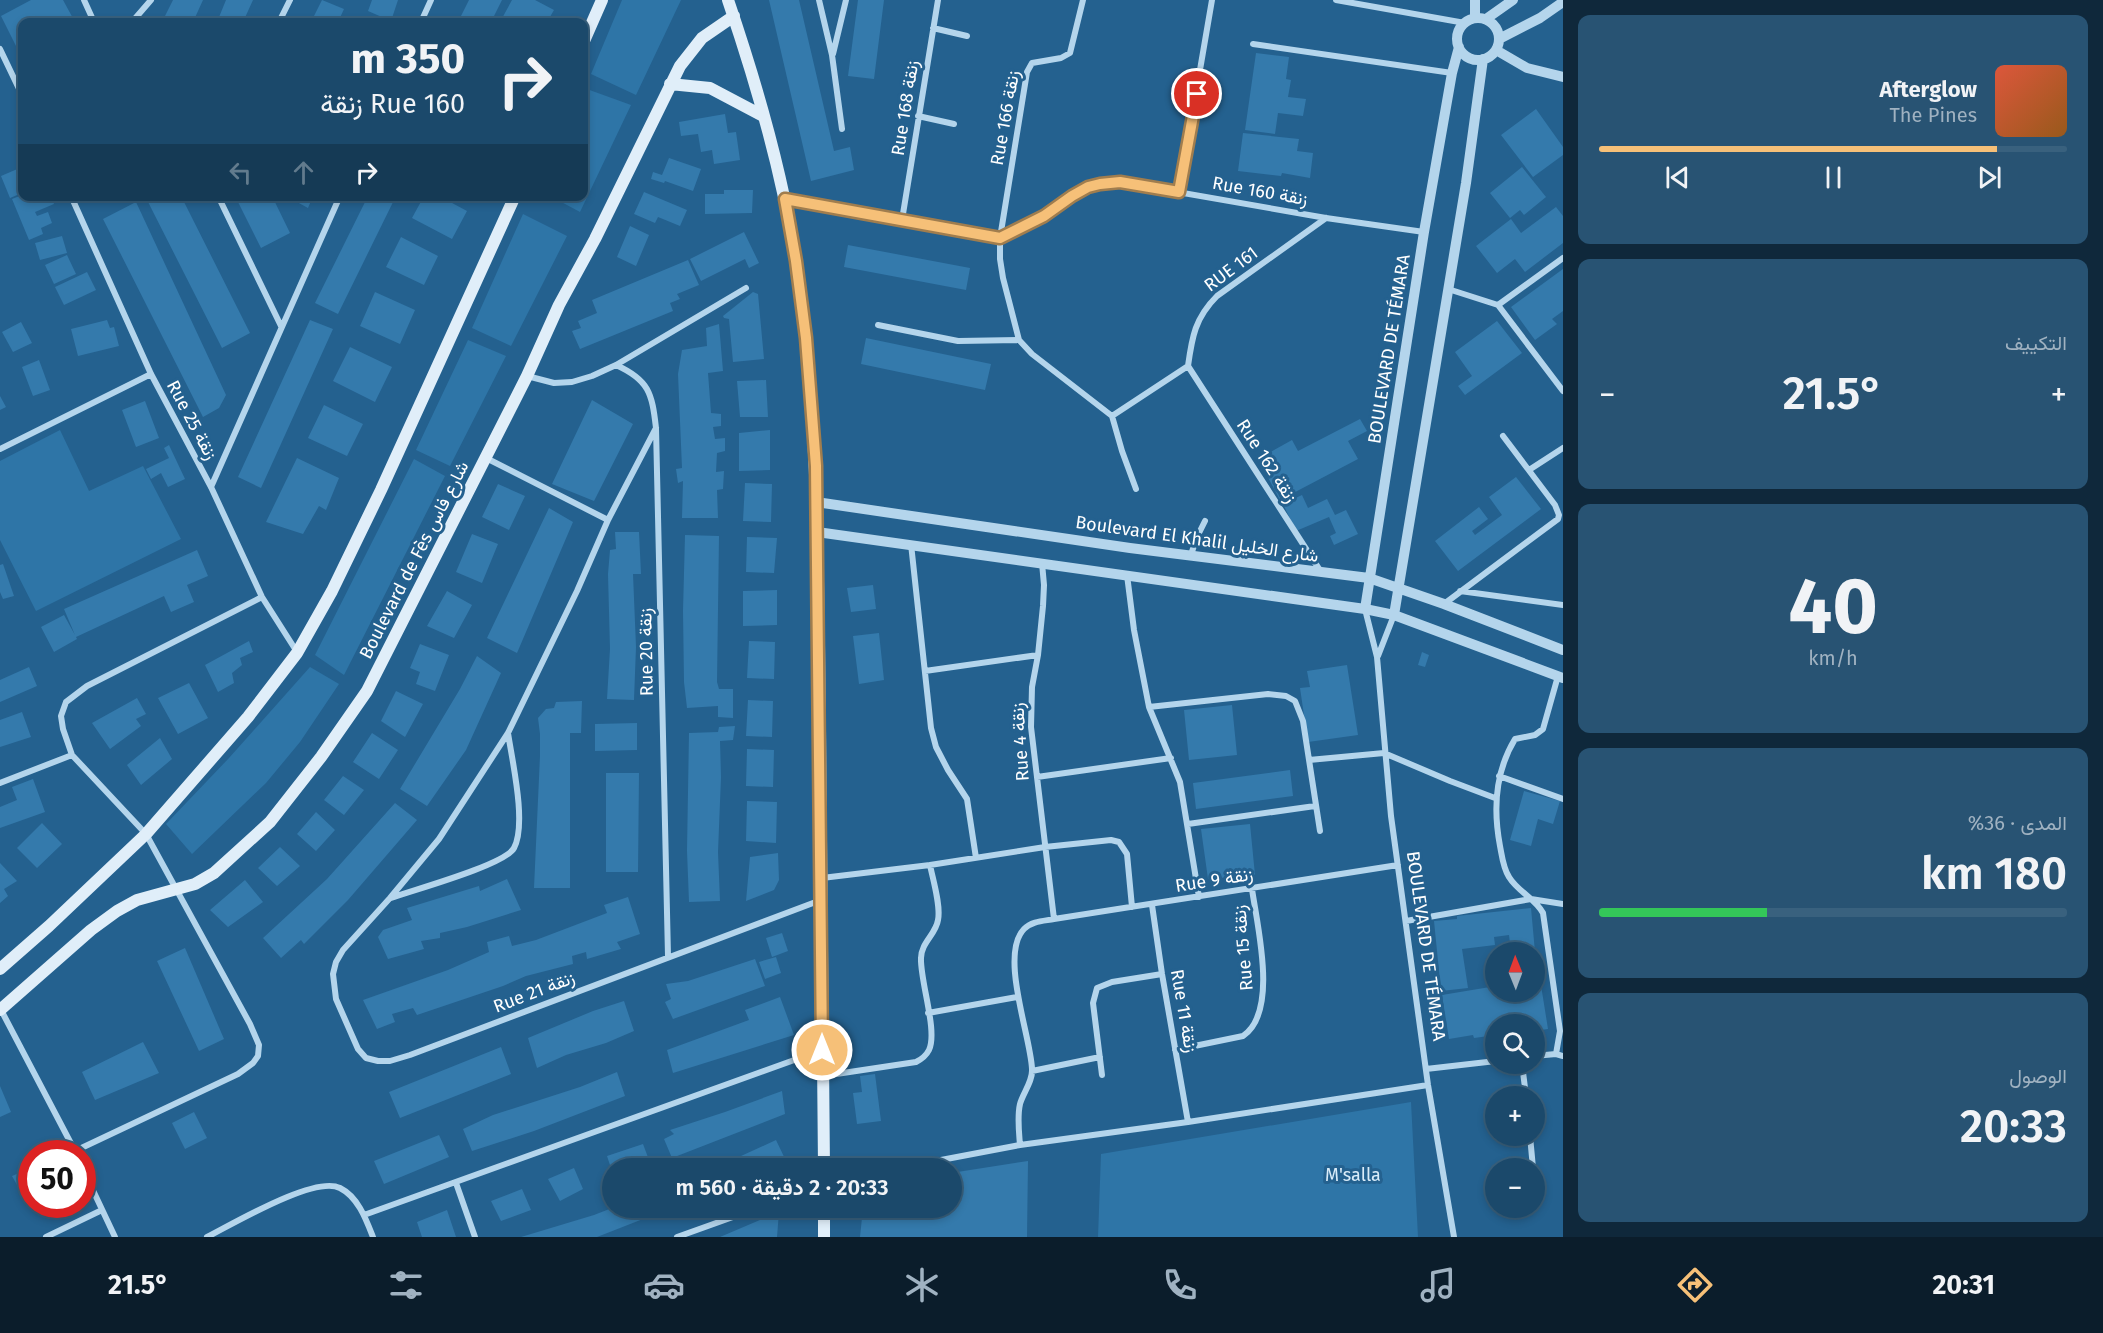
<!DOCTYPE html>
<html lang="ar">
<head>
<meta charset="utf-8">
<style>
  :root { --surface:#1b496b; --page:#285373; --text:#f1f3f6; --muted:#a0b2c1; --line:#39617e; --accent:#f6c078 }
  body { margin:0; font-family:"Fira Sans",Vazirmatn,sans-serif; background:var(--page); color:var(--text); direction:rtl; height:100vh; display:flex; flex-direction:column; font-size:22px; white-space:nowrap }
  * { box-sizing:border-box; margin:0 }
  p { font-size:20px; color:var(--muted) }
  .icon { flex:none; width:33px; height:33px; fill:none; stroke:currentColor; stroke-width:2; stroke-linecap:round; stroke-linejoin:round }
  .map { position:relative; flex:1; overflow:hidden; direction:ltr }
  .sheet { display:flex; flex-direction:column; gap:15px; padding:15px; background:#0f283b; width:540px }
  .sheet>* { flex:none }
  .guide { position:absolute; left:18px; top:18px; width:570px; height:183px; border-radius:12px; box-shadow:0 3px 9px #0003,0 0 0 2px var(--line); direction:rtl; background:#1b496b; color:var(--text); overflow:hidden }
  .needle { width:39px; rotate:359deg }
  .tools { position:absolute; left:1485px; top:942px; display:grid; gap:12px }
  .tools a { display:grid; place-items:center; width:60px; height:60px; border-radius:50%; background:var(--surface); box-shadow:0 3px 9px #0003,0 0 0 2px var(--line); font-size:30px }
  .speed { position:absolute; left:18px; top:1140px; display:flex; gap:12px; font-size:30px; font-weight:700; text-align:center }
  .speed>* { display:grid; place-content:center; width:78px; height:78px; border-radius:50%; background:var(--surface); box-shadow:0 3px 9px #0003,0 0 0 2px var(--line); line-height:1 }
  .speed .limit { border:9px solid #d22; background:#fff; color:#111 }
  .pin { position:absolute; display:grid; place-items:center; width:51px; height:51px; color:#fff; margin:-26px; border:3px solid #fff; border-radius:50%; box-shadow:0 2px 6px #0007 }
  .me { position:absolute; width:66px; margin:-33px; rotate:0deg; stroke-linejoin:round; filter:drop-shadow(0 0 4px #0008) }
  .turn { display:flex; align-items:center; gap:21px; height:126px; padding:0 24px; font-size:27px }
  .turn .icon { width:78px; height:78px; stroke-width:2.5 }
  .turn b { display:block; font-size:42px; line-height:51px }
  .lanes { display:flex; align-items:center; height:57px; padding:0 24px; background:#0003; justify-content:center; gap:30px; direction:ltr }
  .lanes .off { opacity:.35 }
  .big { font-size:45px; font-weight:600; line-height:1.1 }
  .sheet .card { flex:1; display:flex; flex-direction:column; justify-content:center; gap:9px; min-width:0; padding:0 21px; border-radius:12px; background:var(--page) }
  .sheet .dial { align-items:center; gap:0 }
  .dial b { font-size:78px; line-height:1 }
  .song { display:flex; align-items:center; gap:18px }
  .cover { width:72px; height:72px; border-radius:9px; background:linear-gradient(135deg,hsl(10 70% 55%),hsl(30 70% 35%)) }
  .played { height:6px; border-radius:3px; background:linear-gradient(90deg,var(--accent) 85%,var(--line) 85%) }
  .keys { display:flex; justify-content:space-around; direction:ltr }
  .heat { display:flex; justify-content:space-between; align-items:center; font-size:33px; direction:ltr }
  .charge { height:9px; border-radius:4px; background:linear-gradient(90deg,#34c759 36%,var(--line) 0) }
  .trip { position:absolute; left:602px; top:1158px; width:360px; height:60px; border-radius:30px; background:var(--surface); box-shadow:0 3px 9px #0003,0 0 0 2px var(--line); font-weight:600; line-height:60px; text-align:center; direction:rtl }
  .menu { display:flex; height:96px; justify-content:space-around; align-items:center; background:#0b1d2b; color:var(--muted) }
  .menu .icon { width:42px; height:42px }
  .menu .selected { color:var(--accent) }
  .menu b { font-size:27px; color:var(--text) }
  main { display:flex; flex:1; min-height:0 }
  .map>svg:first-child { display:block }
  .green { fill:#2e75a7 }
  .building { fill:#347aac }
  .lines { fill:none; stroke-linecap:round; stroke-linejoin:round }
  .minor { stroke:#b4d5ec; stroke-width:6 }
  .tertiary { stroke:#b4d5ec; stroke-width:10 }
  .secondary { stroke:#e0eef9; stroke-width:12 }
  .route-casing { stroke:#a07d4e; stroke-width:15 }
  .route { stroke:#f6c078; stroke-width:10 }
  .labels { text-anchor:middle; dominant-baseline:central; stroke-width:6; stroke-linejoin:round; paint-order:stroke }
  .street-label { font-size:18px; fill:#fff; stroke:#24618f }
  .park-label { font-size:18px; fill:#d9ecf9; stroke:#24618f }
</style>
</head>
<body>
<main>
<section class="sheet">
<div class="card">
<div class="song"><i class="cover"></i><div><b>Afterglow</b><p>The Pines</p></div></div>
<div class="played"></div>
<div class="keys"><svg class="icon" aria-label="previous" viewBox="0 0 24 24"><path d="M18 5L8 12l10 7zM5 5v14"/></svg><svg class="icon" aria-label="pause" viewBox="0 0 24 24"><path d="M8 5v14M16 5v14"/></svg><svg class="icon" aria-label="next" viewBox="0 0 24 24"><path d="M6 5l10 7-10 7zM19 5v14"/></svg></div>
</div>
<div class="card"><p>التكييف</p>
<div class="heat"><a>−</a><b class="big">21.5°</b><a>+</a></div>
</div>
<div class="card dial"><b>40</b><p>km/h</p></div>
<div class="card"><p>المدى · 36%</p><b class="big">180 km</b><div class="charge"></div></div>
<div class="card"><p>الوصول</p><b class="big">20:33</b></div>
</section>
<div class="map">
<svg width="1563" height="1237" viewBox="0 0 1563 1237">
  <rect width="100%" height="100%" fill="#24618f"/>
  <path class="green" d="M622 0H681L636 95 591 74Z
    M584 88 631 105 580 212 552 197 584 196Z
    M523 214 567 236 511 346 472 328Z
    M468 340 506 356 450 466 416 450Z
    M60 430 89 491 143 466 181 539 36 611 0 540V461Z
    M414 459 445 476 344 675 315 655Z
    M310 667 339 684 300 742 266 783 192 854 166 824 229 758Z
    M1411 1102 1418 1237H1098L1101 1154Z"/>
  <path class="building" d="M31 0H63L75 22H22V58L1 16Z
    M173 0H203L193 22H162Z
    M226 0H253L243 22H217Z
    M322 0 344 9 338 22H311Z
    M372 0H398L391 21 368 11Z
    M469 0H502L491 22H458Z
    M512 0H535L554 10 547 22H500Z
    M769 0H799L834 151 850 147 854 170 811 181Z
    M858 0H884L874 79 848 76Z
    M1256 53 1289 57 1286 79 1291 80 1288 97 1306 99 1303 116 1278 113 1275 134 1245 130Z
    M1536 109 1563 147V155L1533 177 1501 135Z
    M725 114 728 133 736 132 740 160 714 164 712 150 701 152 698 134 681 136 679 122Z
    M1243 133 1299 139 1297 151 1313 153 1310 178 1282 173 1281 176 1238 171Z
    M669 158 701 169 693 191 665 181 664 183 651 179 653 172 662 175Z
    M22 167V193L10 198 1 176Z
    M1522 167 1546 197 1524 215 1520 210 1510 218 1490 193Z
    M724 190H753L752 213 705 214V194H724Z
    M644 192 687 210 680 226 658 217 655 223 634 214Z
    M22 195 51 196 54 204 35 212 37 216 48 212 52 223 41 228 43 234 29 240 12 199Z
    M145 196H181L250 333 222 348Z
    M235 196H272L290 233 261 248Z
    M286 196H313L308 208Z
    M368 196H396L338 314 315 303Z
    M424 196H439L467 211 452 239 412 218Z
    M136 202 226 395 219 408 203 417 103 219Z
    M1556 207 1563 216V243L1525 272 1515 259 1497 273 1476 246 1511 219 1521 233Z
    M630 226 649 235 636 266 617 257Z
    M744 232 759 263 749 268 745 259 701 281 690 259Z
    M62 236 67 253 40 260 35 243Z
    M401 237 438 256 424 285 386 267Z
    M848 245 970 268 966 290 844 267Z
    M67 255 76 274 54 284 45 265Z
    M688 260 699 285 677 294 680 299 670 303 673 311 580 349 572 331 581 328 578 321 597 313 592 300Z
    M1563 269V311L1552 319 1557 324 1535 340 1511 307Z
    M87 272 96 290 64 305 55 287Z
    M375 292 415 310 400 344 360 326Z
    M753 292 758 294 764 359 733 362 729 319 724 318 723 316Z
    M107 320 110 328 114 327 119 346 78 356 71 329Z
    M310 320 333 329 261 488 238 477Z
    M1497 321 1522 353 1465 395 1458 386 1472 376 1455 352Z
    M21 322 32 343 13 352 2 332Z
    M719 324 723 371 708 373 711 413 721 414V426L713 427 715 439 725 438V451L717 453 716 472 724 471 723 489 717 490 718 518H682L683 481 678 483 676 469 682 468 678 374 682 350 707 346 706 328Z
    M866 338 991 364 985 390 861 364Z
    M350 347 392 367 375 402 333 381Z
    M39 360 50 390 33 396 22 367Z
    M766 380 768 417H740L737 381Z
    M0 396 6 407 0 410Z
    M592 400 633 424 594 501 552 484Z
    M145 401 159 438 136 447 122 410Z
    M324 405 363 424 347 456 308 438Z
    M1360 419 1367 431 1348 441 1358 459 1280 500 1258 459 1292 440 1298 451Z
    M770 430V470L739 471V433Z
    M169 445 185 479 168 487 161 473 151 479 146 469 169 458 164 448Z
    M297 458 339 478 326 510 319 506 303 534 266 522Z
    M1516 477 1541 509 1458 571 1435 541 1479 507 1488 519 1472 531 1475 535 1502 515 1489 497Z
    M745 483 772 484 771 522 743 521Z
    M498 484 525 496 509 530 482 517Z
    M1302 495 1308 508 1327 499 1335 515 1346 510 1358 534 1334 545 1330 536 1336 533 1329 517 1296 531 1283 504Z
    M549 508 573 522 517 653 487 638Z
    M615 532H639L641 574H633L636 647 634 700 607 699 610 649 608 574 610 550 616 549Z
    M472 534 498 544 482 583 456 572Z
    M685 535 719 536 717 682 719 689H733V718L718 717V706L687 708 684 682 683 611Z
    M747 537 777 538 774 573 746 572Z
    M197 550 208 576 187 585 194 602 171 612 164 596 76 637 77 639 54 652 41 627 64 615 75 635 64 609Z
    M3 564 14 596 3 599 0 592V565Z
    M873 585 876 609 851 612 847 588Z
    M777 590V625L743 626V591Z
    M447 591 472 605 454 638 427 626Z
    M879 633 884 680 859 684 853 636Z
    M249 641 253 652 240 658 242 665 232 673 234 683 218 692 205 665Z
    M749 641 775 642 774 679 747 678Z
    M420 644 449 655 435 691 416 684 420 672 410 668Z
    M1422 652 1429 655 1425 667 1418 665Z
    M477 656 501 673 466 750 427 806 400 789 460 689Z
    M1347 665 1358 735 1308 742 1300 688 1310 687 1307 671Z
    M29 667 37 686 0 702V680Z
    M189 683 208 718 178 734 158 698Z
    M396 691 423 704 405 737 381 721Z
    M137 698 146 714 136 719 141 726 110 749 92 723Z
    M748 700 773 701 772 737 746 736Z
    M582 701 581 733H570V888H534L540 756V734L538 718 546 709 554 708 556 702Z
    M1232 705 1237 755 1189 760 1184 710Z
    M22 712 31 737 0 747V720Z
    M637 723V750L595 751V724Z
    M735 726 733 740 720 741 721 777 718 852 720 901 689 902 687 851 689 733 718 732 719 727Z
    M372 733 398 750 379 779 353 762Z
    M160 738 172 759 141 785 127 765Z
    M747 749 774 750 773 787 746 786Z
    M1290 770 1293 796 1196 809 1193 783Z
    M606 773H639L638 872H606Z
    M343 776 364 790 344 815 324 800Z
    M33 779 45 812 0 828V807L17 800 12 787Z
    M1524 791 1560 801 1553 824 1538 819 1531 846 1510 840Z
    M747 801 777 802 776 843 746 841Z
    M395 803 417 820 348 900 304 944 301 940 281 958 263 938 327 879Z
    M316 812 335 830 316 851 297 834Z
    M42 823 62 844 37 868 17 848Z
    M1250 824 1255 875 1208 879 1201 829Z
    M280 847 300 866 277 886 258 868Z
    M778 853 779 880 774 890 746 901 750 857Z
    M0 863 17 881 4 889 8 896 0 903Z
    M507 879 521 910 467 927 440 933V938L421 941 424 949 388 959 378 937 383 930 412 920 407 908 479 886 480 891Z
    M245 880 263 902 228 927 210 910Z
    M628 897 640 934 617 942 621 949 587 959 586 952 572 956 573 964 526 976 503 986 417 1015 413 1008 392 1014 395 1022 377 1029 363 1000 448 970 489 952 487 942 509 936 512 946 536 940 607 913 604 905Z
    M1531 908 1535 952H1511L1509 935 1494 937 1495 945 1462 949 1468 988 1441 991 1434 921 1457 919V916Z
    M782 933 788 951 772 957 766 938Z
    M185 948 224 1039 199 1051 157 961Z
    M776 957 781 973 765 979 759 962Z
    M755 959 765 986 673 1019 665 1002 671 999 666 984 688 981Z
    M1540 979 1548 1029 1534 1031V1024H1496V1035L1474 1038 1473 1035 1449 1039 1442 995 1496 986V992H1534V980Z
    M780 997 794 1035 673 1073 667 1050 749 1020 745 1010Z
    M624 1001 634 1031 606 1043 566 1055 537 1068 528 1038 593 1011Z
    M143 1042 159 1073 95 1100 82 1072Z
    M501 1047 511 1074 400 1118 389 1092Z
    M617 1072 625 1096 534 1131 472 1151 463 1129 493 1115 580 1087Z
    M875 1074 881 1121 857 1124 853 1093 862 1092 860 1076Z
    M0 1086 11 1112 0 1117Z
    M782 1091 785 1114 672 1158 664 1139 674 1134 670 1130 725 1112Z
    M194 1112 207 1138 185 1149 172 1123Z
    M439 1135 449 1157 384 1184 374 1161Z
    M776 1140 787 1163 774 1168H705L741 1156Z
    M643 1144 652 1168H611L607 1156Z
    M32 1159V1204H37L30 1208 12 1176 19 1173 18 1167Z
    M1028 1161 1027 1237H860L863 1208H951V1173Z
    M574 1168 583 1189 560 1201 548 1179Z
    M612 1174V1186L610 1187 604 1177Z
    M522 1189 531 1210 501 1221 491 1201Z
    M612 1208H664L666 1210 597 1237H521L594 1215Z
    M447 1210 456 1237H422L417 1222Z
    M779 1212 777 1237H720Z"/>
  <g class="lines">
    <path class="minor" d="M84 0 94 22
      M819 0 832 55 842 129
      M1083 0 1070 53 1061 58 1032 63 1027 72 1000 238V259L1003 278 1019 340 1032 354 1112 416 1122 451 1136 489
      M1336 0 1465 23
      M132 22 151 0
      M279 22 290 0
      M421 22 431 0
      M933 28 967 36
      M1253 44 1452 73
      M0 49 22 95
      M833 54 846 0
      M918 116 954 124
      M1179 192 1212 0
      M71 196 151 374 211 487 262 597 297 652
      M218 196 281 326
      M785 199 1000 238 1044 216 1088 187 1110 182H1120L1326 218 1424 232
      M902 220 938 0
      M1448 289 1498 305 1563 391
      M1498 305 1563 258
      M878 325 958 341 1019 340
      M616 365C649 380 652 393 656 428L668 956
      M1188 366 1321 572
      M1188 366C1192 337 1195 318 1217 296L1326 218
      M527 376 554 383 572 382 592 376 616 365 746 288
      M1112 416 1188 366
      M656 428 608 520 577 591 508 733 439 839 390 898 343 950 336 962 333 974 336 999 358 1049 366 1058 378 1061H390L410 1055 821 900
      M0 449 151 374
      M486 458 608 520
      M1529 470 1563 448
      M211 487 340 196
      M911 544 931 728 936 747 948 770 967 799 976 858
      M1191 555 1196 539 1205 521
      M1042 563 1044 585 1043 606 1038 655 1032 687 1031 727 1054 919
      M1127 575 1134 630 1149 707 1180 782 1199 897
      M1460 591 1563 605
      M1444 604 1558 519 1559 515 1555 505 1503 436
      M1365 609 1377 657 1391 816 1428 1085 1454 1237
      M1378 656 1394 615
      M925 671 1038 655
      M1149 707 1268 694 1286 696 1295 701 1303 721 1320 831
      M1309 760 1384 753 1450 781 1495 798
      M1499 776 1563 799
      M1037 777 1171 758
      M0 783 72 755
      M1188 824 1315 806
      M822 878 930 865 1045 847 1111 840 1119 842 1127 854 1132 907
      M391 898C413 890 505 865 514 848 527 824 512 760 508 733
      M1152 905 1162 974 1188 1122
      M1406 921 1531 899 1563 904
      M0 1008 76 1153
      M928 1013 1017 997
      M1175 1050 1243 1036C1279 1012 1257 925 1252 889
      M1556 1054 1560 1031 1543 913C1535 898 1518 892 1509 877 1503 868 1502 856 1500 846 1493 809 1495 772 1515 739L1535 735 1543 729 1558 676
      M1534 1056 1556 1054 1563 1056
      M1522 1064 1526 1096
      M1426 1069 1496 1061
      M1032 1071 1100 1057
      M1102 1075 1093 1003 1097 988 1112 982 1162 974
      M823 1076 916 1062C922 1059 926 1056 929 1050 938 1031 920 981 921 958 921 943 936 934 938 920 941 906 933 880 930 865
      M1530 1136 1533 1168
      M1020 1145C1019 1132 1017 1117 1020 1104 1023 1093 1033 1081 1032 1069 1031 1037 999 955 1024 929 1032 921 1044 921 1054 919L1398 865
      M75 1151 238 1074 253 1063 258 1056 259 1045 250 1024 146 834 72 755 63 729 61 716 66 702 87 686 262 597
      M82 1167 115 1237
      M899 1168 1020 1145 1188 1122 1428 1085
      M1534 1181 1535 1185
      M456 1183 475 1237
      M364 1215 822 1050
      M46 1237 102 1210
      M207 1237C233 1224 315 1175 340 1188 358 1197 366 1219 373 1237
      M677 1237 758 1208"/>
    <path class="tertiary" d="M1475 0V18
      M1457 39a21 21 0 1 1 42 0a21 21 0 1 1-42 0Z
      M1486 19 1513 0
      M1499 39 1540 18 1563 2
      M1496 50 1527 68 1563 77
      M816 502 1130 548 1369 578 1444 604 1563 650
      M817 532 1365 609 1394 615 1563 678
      M1365 609 1424 232 1452 73 1459 47
      M1394 615 1466 183 1483 59"/>
    <path class="secondary" d="M728 0C757 85 783 174 796 263 819 418 818 574 820 730 821 876 822 1022 824 1168
      M584 41 602 0
      M670 84 710 88 763 116
      M0 969 49 926 146 834 248 717 297 653 332 591 381 490 515 196
      M0 1010 91 930 117 911 137 900 195 884 214 873 270 822 321 757 367 691 527 376 559 305 595 239 680 66 702 38 734 16
      M824 1208V1237"/>
  </g>
  <g class="lines">
    <defs>
      <path id="route" d="M822 1050 816 466 806 338 796 261 785 199 1000 238 1044 216 1072 196 1088 187 1100 184 1120 182 1179 192 1197 94"/>
    </defs>
    <use href="#route" class="route-casing"/>
    <use href="#route" class="route"/>
  </g>
  <g class="labels">
    <g class="street-label">
      <text transform="translate(905 108) rotate(-81)">Rue 168 زنقة</text>
      <text transform="translate(1005 118) rotate(-80)">Rue 166 زنقة</text>
      <text transform="translate(1260 191) rotate(10)">Rue 160 زنقة</text>
      <text transform="translate(1231 269) rotate(-37)">RUE 161</text>
      <text transform="translate(1389 349) rotate(-81)">BOULEVARD DE TÉMARA</text>
      <text transform="translate(192 420) rotate(62)">Rue 25 زنقة</text>
      <text transform="translate(1267 461) rotate(57)">Rue 162 زنقة</text>
      <text transform="translate(1197 539) rotate(8)">Boulevard El Khalil شارع الخليل</text>
      <text transform="translate(414 560) rotate(-63)">Boulevard de Fès شارع فاس</text>
      <text transform="translate(646 652) rotate(-91)">Rue 20 زنقة</text>
      <text transform="translate(1020 742) rotate(-94)">Rue 4 زنقة</text>
      <text transform="translate(1214 880) rotate(-9)">Rue 9 زنقة</text>
      <text transform="translate(1426 946) rotate(82)">BOULEVARD DE TÉMARA</text>
      <text transform="translate(1243 948) rotate(-95)">Rue 15 زنقة</text>
      <text transform="translate(534 992) rotate(-21)">Rue 21 زنقة</text>
      <text transform="translate(1184 1011) rotate(80)">Rue 11 زنقة</text>
    </g>
    <g class="park-label">
      <text x="1353" y="1175">M'salla</text>
    </g>
  </g>
</svg>
<div class="tools">
<a><svg class="needle" viewBox="-14 -14 28 28"><path d="M0-13l5 13h-10z" fill="#e53935"/><path d="M0 13l5-13h-10z" fill="#a0b2c1"/></svg></a>
<a><svg class="icon" aria-label="search" viewBox="0 0 24 24"><circle cx="10" cy="10" r="6"/><path d="M15 15l6 6"/></svg></a>
<a>+</a>
<a>−</a>
</div>
<div class="speed"><div class="limit">50</div></div>
<div class="pin" style="left:1197px;top:94px;background:#d93025"><svg class="icon" aria-label="arrive" viewBox="0 0 24 24"><path d="M6 21V4h12l-3 4 3 4H6"/></svg></div>
<svg class="me" style="left:822px;top:1050px" viewBox="-20 -20 40 40"><circle r="17" fill="#f6c078" stroke="#fff" stroke-width="3"/><path d="M0-11L8 9 0 5-8 9z" fill="#fff"/></svg>
<div class="trip">20:33 · 2 دقيقة · 560 m</div>
<div class="guide">
<div class="turn"><svg class="icon" aria-label="right" viewBox="0 0 24 24"><path d="M7 20v-9h11M14 6l5 5-5 5"/></svg><div><b>350 m</b>Rue 160 زنقة</div></div>
<div class="lanes"><svg class="icon off" aria-label="left" viewBox="0 0 24 24"><path d="M17 20v-9H6M10 6l-5 5 5 5"/></svg><svg class="icon off" aria-label="ahead" viewBox="0 0 24 24"><path d="M12 20V5M6 11l6-6 6 6"/></svg><svg class="icon" aria-label="right" viewBox="0 0 24 24"><path d="M7 20v-9h11M14 6l5 5-5 5"/></svg></div>
</div>
</div>
</main>
<nav class="menu">
<b>20:31</b>
<svg class="icon selected" aria-label="directions" viewBox="0 0 24 24"><path d="M12 3l9 9-9 9-9-9zM9 14v-3h6M13 9l2 2-2 2"/></svg>
<svg class="icon" aria-label="music" viewBox="0 0 24 24"><path d="M9 18V5l10-2v13"/><circle cx="6" cy="18" r="3"/><circle cx="16" cy="16" r="3"/></svg>
<svg class="icon" aria-label="phone" viewBox="0 0 24 24"><path d="M5 4h4l2 5-3 2q2 4 5 5l2-3 5 2v4C11 20 4 13 5 4z"/></svg>
<svg class="icon" aria-label="climate" viewBox="0 0 24 24"><path d="M12 3v18M4 7l16 10M4 17L20 7"/></svg>
<svg class="icon" aria-label="car" viewBox="0 0 24 24"><path d="M5 17H2v-5l4-1 3-4h7l3 4 3 1v5h-3M9 17h6M6 11h13"/><circle cx="7" cy="17" r="2"/><circle cx="17" cy="17" r="2"/></svg>
<svg class="icon" aria-label="filters" viewBox="0 0 24 24"><path d="M4 7h16M4 17h16"/><circle cx="9" cy="7" r="2"/><circle cx="15" cy="17" r="2"/></svg>
<b>21.5°</b>
</nav>
</body>
</html>
